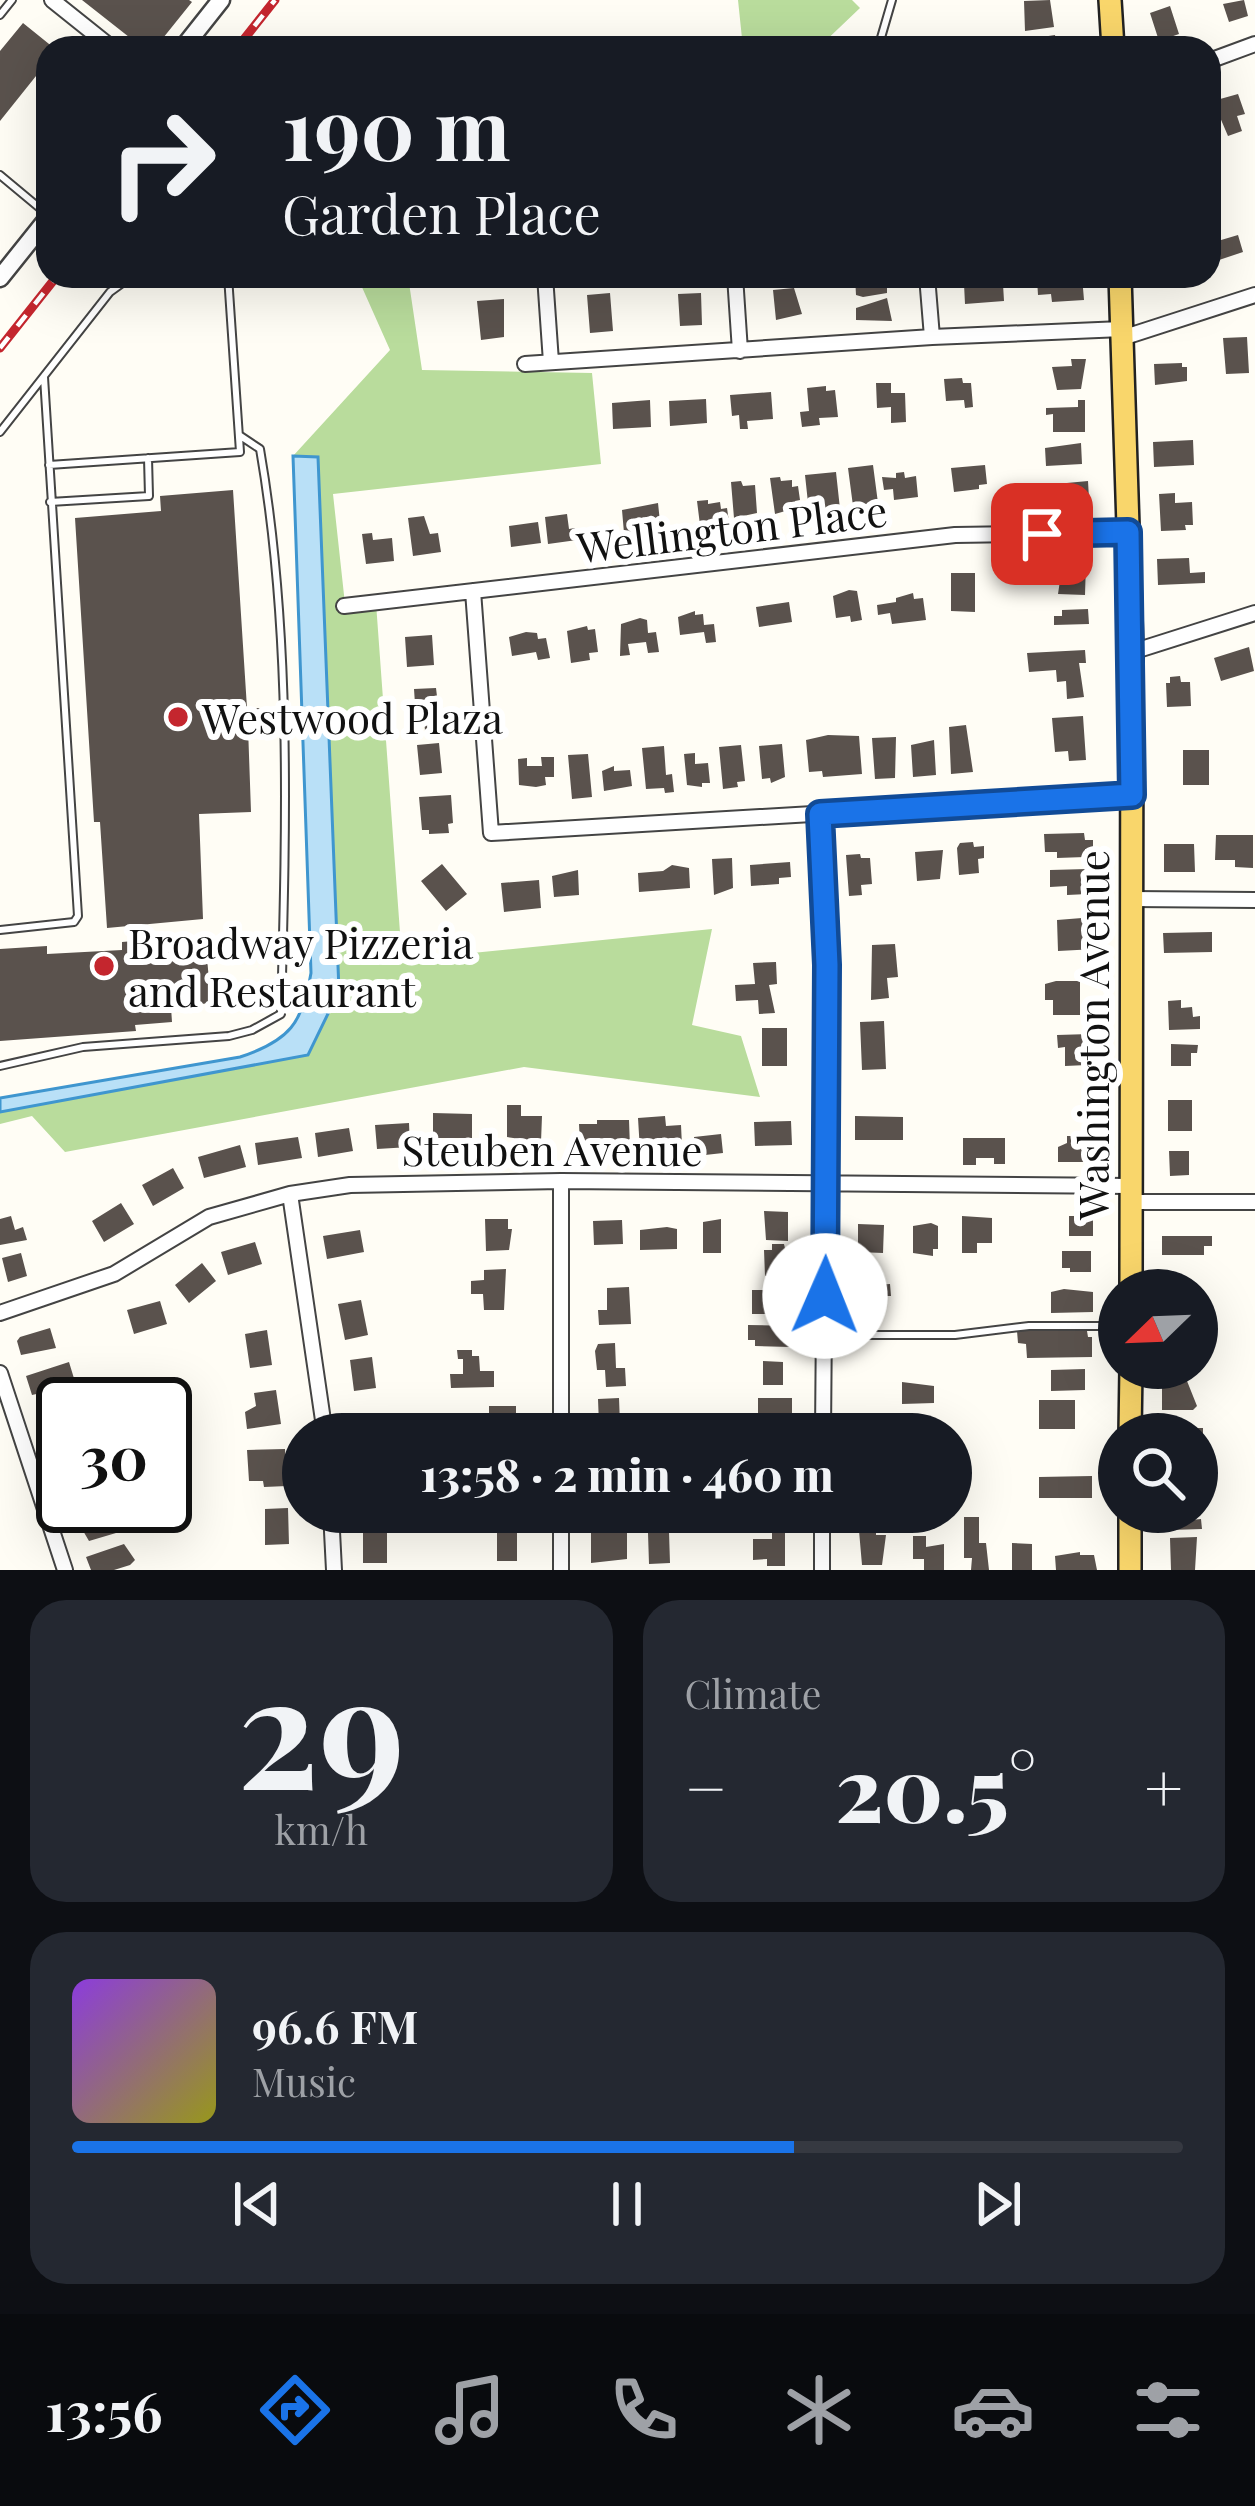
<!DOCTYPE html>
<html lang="en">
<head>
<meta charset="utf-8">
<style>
  :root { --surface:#171b24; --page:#242831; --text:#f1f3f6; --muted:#9ea1a6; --line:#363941; --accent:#1a73e8 }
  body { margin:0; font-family:"Playfair Display",serif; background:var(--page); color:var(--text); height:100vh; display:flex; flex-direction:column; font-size:45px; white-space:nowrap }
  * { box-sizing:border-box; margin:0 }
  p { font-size:39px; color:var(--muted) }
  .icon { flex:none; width:66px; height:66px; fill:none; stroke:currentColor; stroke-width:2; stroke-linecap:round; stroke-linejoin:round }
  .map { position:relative; height:1570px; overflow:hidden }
  .sheet { display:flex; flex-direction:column; gap:30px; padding:30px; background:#0d0f14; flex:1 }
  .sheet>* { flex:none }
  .banner { position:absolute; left:36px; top:36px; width:1185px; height:252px; border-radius:36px; box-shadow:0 12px 48px #0002; background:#171b24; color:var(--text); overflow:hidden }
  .needle { width:78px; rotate:247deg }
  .fabs { position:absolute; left:1098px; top:1269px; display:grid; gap:24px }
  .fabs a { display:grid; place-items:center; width:120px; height:120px; border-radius:50%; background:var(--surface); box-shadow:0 12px 48px #0002; font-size:60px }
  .speed { position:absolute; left:36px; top:1377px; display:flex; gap:24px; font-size:60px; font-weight:700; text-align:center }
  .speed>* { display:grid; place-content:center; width:156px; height:156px; border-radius:50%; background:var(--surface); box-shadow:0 12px 48px #0002; line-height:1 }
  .speed .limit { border:6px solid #111; border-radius:18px; background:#fff; color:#111 }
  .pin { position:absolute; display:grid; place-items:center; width:102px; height:102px; color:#fff; margin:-51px; border-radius:24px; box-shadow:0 6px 18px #0006 }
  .me { position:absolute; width:132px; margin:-66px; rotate:1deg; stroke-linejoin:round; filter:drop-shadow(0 0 9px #0008) }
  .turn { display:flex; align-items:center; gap:42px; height:252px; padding:0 48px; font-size:54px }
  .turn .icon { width:156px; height:156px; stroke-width:2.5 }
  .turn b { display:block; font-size:84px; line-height:102px }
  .big { font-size:90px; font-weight:800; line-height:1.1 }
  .sheet .widget { flex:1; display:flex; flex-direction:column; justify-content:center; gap:18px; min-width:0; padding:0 42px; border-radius:36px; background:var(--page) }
  .sheet .dial { align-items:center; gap:0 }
  .dial b { font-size:156px; line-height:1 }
  .song { display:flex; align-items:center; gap:36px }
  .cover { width:144px; height:144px; border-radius:18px; background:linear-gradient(135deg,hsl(270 70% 55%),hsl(60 70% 35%)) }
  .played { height:12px; border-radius:6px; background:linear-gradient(90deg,var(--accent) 65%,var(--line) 65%) }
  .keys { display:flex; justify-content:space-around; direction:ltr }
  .heat { display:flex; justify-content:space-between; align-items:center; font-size:66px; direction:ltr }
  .sheet .tiles { flex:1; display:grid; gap:30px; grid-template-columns:1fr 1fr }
  .widget:last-child { grid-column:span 2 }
  .trip { position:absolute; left:282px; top:1413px; width:690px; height:120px; border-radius:60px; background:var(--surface); box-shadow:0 12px 48px #0002; font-weight:800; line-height:120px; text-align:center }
  .tab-bar { display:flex; height:192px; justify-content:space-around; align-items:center; background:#090b0e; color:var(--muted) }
  .tab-bar .icon { width:84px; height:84px }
  .tab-bar .on { color:var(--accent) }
  .tab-bar b { font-size:54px; color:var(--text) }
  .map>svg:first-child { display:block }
  .forest { fill:#b9dc9c }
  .water { fill:#b9e0f7; stroke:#3f96cf; stroke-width:3 }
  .building { fill:#5a524d }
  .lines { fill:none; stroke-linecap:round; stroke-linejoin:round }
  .service-casing { stroke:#444; stroke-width:10 }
  .minor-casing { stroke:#444; stroke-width:18 }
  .tertiary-casing { stroke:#444; stroke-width:21 }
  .primary-casing { stroke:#222; stroke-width:26 }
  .service { stroke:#fff; stroke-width:6 }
  .minor { stroke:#fff; stroke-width:14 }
  .tertiary { stroke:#fff; stroke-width:16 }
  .primary { stroke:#f9d66b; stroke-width:21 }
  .rail-casing { stroke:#c4262e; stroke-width:9 }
  .rail { stroke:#fff; stroke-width:4.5; stroke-dasharray:14; stroke-linecap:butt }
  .route-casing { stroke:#114b97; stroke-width:30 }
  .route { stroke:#1a73e8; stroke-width:21 }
  .poi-dot { fill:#c4262e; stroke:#fff; stroke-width:4.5 }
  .labels { text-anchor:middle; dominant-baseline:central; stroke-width:12; stroke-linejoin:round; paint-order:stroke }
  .street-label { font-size:42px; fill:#111; stroke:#fff }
  .poi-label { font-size:42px; fill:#111; stroke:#fff; text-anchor:start }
</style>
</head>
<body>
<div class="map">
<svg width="1255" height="1570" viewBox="0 0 1255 1570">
  <rect width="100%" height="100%" fill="#fffdf5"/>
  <path class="forest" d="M738 0H852L860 8 818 48H743Z
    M357 276H408L422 370 592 373 601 464 333 494 345 604 376 603 402 960 712 929 692 1025 741 1036 760 1097 524 1067 65 1152 32 1116 0 1124V1112L307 1055 339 991 318 458 293 456 390 350Z"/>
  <path class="water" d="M293 456 318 457 339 991 308 1055 0 1112V1098L240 1057C289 1041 303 1023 311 973Z"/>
  <path class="building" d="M82 0H189L192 2 155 48H143Z
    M1050 0 1054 27 1025 31 1024 1Z
    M1244 0 1248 16 1229 22 1223 4Z
    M1170 6 1179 34 1159 41 1150 13Z
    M23 23 54 48H48V61L0 121V51Z
    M1055 35 1057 48H1023L1022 40Z
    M1238 94 1245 114 1237 116 1242 131 1228 136 1213 101Z
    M1238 235 1243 252 1216 261 1211 243Z
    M855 276H892L893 285 887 287V293L863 297 856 295Z
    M1082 276 1084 300 1052 302 1051 294 1038 295 1037 279Z
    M1158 276H1186V277L1160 285Z
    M990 282V285L1003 284 1004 301 965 304 964 284Z
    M794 288 802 314 776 320 773 290Z
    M610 293 613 331 590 333 587 295Z
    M701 293 702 325 680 326 678 294Z
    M887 298 892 321 856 320V308Z
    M504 299V337L481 340 477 301Z
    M1247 337 1249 373 1226 374 1223 338Z
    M1071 359H1086L1081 389 1057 390 1052 367 1072 366Z
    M1182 363V367H1187V381L1155 385 1154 364Z
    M962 378 963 383H971L973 407 965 408 964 400 946 401 944 379Z
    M876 383H891V393H905L906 422 891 423V407L877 408Z
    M826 386V391L835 390 838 417 819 418 820 425 802 427 800 412 809 411 807 388Z
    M771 392 773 419 747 421 748 429H740L739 415 732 416 730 395Z
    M706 399 707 423 670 426 669 401Z
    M650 400 651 427 613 429 612 403Z
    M1078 400H1085V432H1053V414L1046 415V408L1078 407Z
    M1193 440 1194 465 1154 467 1153 442Z
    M1081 443 1082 464 1046 466 1045 448Z
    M873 465 878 503 853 506 848 468Z
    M985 465 987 484 979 485V489L954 492 951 468Z
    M836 472 840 509 809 512 805 475Z
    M904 472 905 478 916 476 918 497 894 500 893 489 884 490 882 477 896 478V473Z
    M780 477 781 481 792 480V487L798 486 800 500 795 501 796 508 775 514 770 478Z
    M741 481 743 486 755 485 757 513 734 518 731 482Z
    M1088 481 1089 499H1084L1085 511 1063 513 1056 484Z
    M233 490 247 708H267L269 725 248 727 251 812 199 814 203 919 107 928 100 822H94L75 518 161 511 160 496Z
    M1175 493V503L1192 502 1193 525H1185L1186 530 1161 531 1159 494Z
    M708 500V504L720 502 721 509 727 508 729 522 700 525 697 501Z
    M658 503 660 522 653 523V530L624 533 622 510Z
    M567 514 569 529 575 528 577 540 548 544 545 517Z
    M424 516 430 534 438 533 441 552 413 556 408 518Z
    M538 522 541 543 511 547 509 526Z
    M372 533 373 540 392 538 394 561 366 564 362 534Z
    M1189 558 1190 573 1205 572V583L1158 585 1157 559Z
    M1063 560 1086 561 1085 595 1058 594Z
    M951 573H975V612L951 611Z
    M849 590 857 591 862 620 851 622 850 616 836 618 833 596Z
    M913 593 914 599 923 598 926 620 892 624 890 613 878 615 877 605 896 602V598Z
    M789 602 792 622 759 627 756 607Z
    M1088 609 1089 624 1054 625V616H1062V610Z
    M695 611V615L703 614 704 625 714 624 716 642 706 643 704 632 680 635 678 617Z
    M640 618 647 620 648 633 656 632 659 652 648 653 646 642 628 644 630 655 620 656 621 624Z
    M587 626 588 630 595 629 598 652 589 653 590 660 571 663 567 631Z
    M526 632 537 633 538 639 546 638 550 658 538 660 536 652 512 656 509 637Z
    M432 635 434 665 407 667 405 637Z
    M1249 647 1254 671 1221 681 1214 658Z
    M1085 650 1086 663H1079L1084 697 1067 699 1066 681 1057 682 1056 670 1029 672 1027 653Z
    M1180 676 1181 682H1190L1191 706 1167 707 1166 683H1170V677Z
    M436 688 441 730 425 731 424 718 416 719 414 689Z
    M1083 716 1086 760 1069 761 1068 751 1055 752 1052 718Z
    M966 725 973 772 951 774 949 727Z
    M828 735 859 736 862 774 823 777 822 771 809 772 806 740Z
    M896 737 895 778 875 779 872 738Z
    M934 740 936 775 913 777 911 745Z
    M439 743 442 773 420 775 417 745Z
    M782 744 785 777 771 783 770 778 762 779 759 746Z
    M741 745 745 781 737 782 738 787 723 789 719 747Z
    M664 746 666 775 672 774 674 792 665 793 664 788 646 789 642 748Z
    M1183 750H1209V785H1183Z
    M695 753V764L708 763 710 783H702V787L687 785 684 754Z
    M588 754 592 797 572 799 568 755Z
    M541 757H554V777H545L546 785 536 787 519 785 518 759 527 758V766H542Z
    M614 766V771L630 770 632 786 604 791 602 771Z
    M451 795 453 823 448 824 449 833 429 834V830H422L419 797Z
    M1084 833 1085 840H1093V849H1085V857L1057 858V852H1045L1044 834Z
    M1216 835H1253V868L1235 867V860H1215Z
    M973 842 974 847 984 846V858L978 859 979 873 959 875 957 848 960 843Z
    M1164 844H1194L1195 872H1164Z
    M943 850 940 879 917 881 915 852Z
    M860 854 861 858H870L872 884 861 885 862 895 849 896 846 855Z
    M732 858 733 888 714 895 712 859Z
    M790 862 791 877 779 878V884L751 886 750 865Z
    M442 864 467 894 446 911 421 881Z
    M672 865 689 868 690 888 639 892 638 873 663 871Z
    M1087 869 1088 894 1067 895V886L1050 887V870Z
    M578 870 579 895 554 897 552 876Z
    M539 880 541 908 504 912 501 883Z
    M1081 912 1093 918 1090 941 1096 940V949L1058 951 1057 920 1082 918Z
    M1212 932V952L1164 953 1163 933Z
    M205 935 211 1003 171 1007 172 1022 135 1025 136 1031 0 1041V949L47 946V954L122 950V942Z
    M895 944 898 977 887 978 889 998 871 1000 872 945Z
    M776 962 777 984 769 985 775 1013 759 1014 758 1000 736 1001 735 985 755 984 753 963Z
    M1056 981H1080V1015H1053V1000H1045V984Z
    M1181 1000V1008L1192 1007 1193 1017 1200 1016V1029L1169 1030 1168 1001Z
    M884 1021 886 1069 862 1070 860 1022Z
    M762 1028H787V1066H762Z
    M1090 1034 1087 1065 1065 1066V1047L1058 1048 1057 1035Z
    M1171 1044 1198 1045 1197 1053H1191V1066H1171Z
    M1168 1100H1192V1131H1168Z
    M507 1105H521V1116H542L541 1142 507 1137Z
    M433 1113 472 1114V1138H433Z
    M665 1116 666 1126 681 1125 682 1146 640 1151 638 1118Z
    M855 1116 903 1117V1140H855Z
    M597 1120H629L630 1148 580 1145 579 1124H597Z
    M791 1121 792 1145 755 1146 754 1122Z
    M409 1123 410 1147 377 1149 375 1125Z
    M349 1128 353 1151 318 1157 315 1133Z
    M721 1134 723 1153 696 1156 694 1137Z
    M1067 1136H1078V1144H1091V1162H1058V1147L1067 1143Z
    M298 1137 302 1158 258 1165 255 1143Z
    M963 1138H1005V1164H994V1158H976V1165H963Z
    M240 1145 246 1167 204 1178 198 1157Z
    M1169 1151H1189V1175L1170 1176Z
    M173 1168 184 1188 153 1206 142 1185Z
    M121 1203 134 1224 104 1242 92 1221Z
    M764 1211 788 1212V1241L766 1240Z
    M11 1216 15 1230 23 1227 27 1240 0 1245V1219Z
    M962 1216 992 1218V1243H977V1253H962Z
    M1069 1216H1093V1236H1069Z
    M485 1219H508V1229H512L509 1250 486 1251Z
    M721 1219V1253H703V1222Z
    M622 1220 623 1244 594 1245 593 1221Z
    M931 1223 938 1226V1249H933V1256L913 1253V1226Z
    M858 1224 884 1225 883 1253 858 1252Z
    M667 1227 677 1229V1249L640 1250V1230Z
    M360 1230 364 1252 327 1259 323 1236Z
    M1162 1236H1212V1246H1204V1255H1162Z
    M255 1242 262 1264 228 1275 221 1252Z
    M772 1244H784L787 1257H791L787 1275 765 1276 764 1250H772Z
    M1062 1251H1091V1272H1070V1268H1062Z
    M21 1253 27 1276 8 1282 2 1258Z
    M202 1263 216 1281 189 1303 175 1285Z
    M506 1269 504 1310H484L483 1294H471V1281L484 1280V1270Z
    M890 1284 891 1296H881L882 1306 863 1307 861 1286Z
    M629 1287 631 1324 599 1325 598 1310H607V1288Z
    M1064 1289 1093 1292V1312L1051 1313V1292Z
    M752 1290H765V1295H793V1314H752Z
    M361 1300 368 1335 345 1340 338 1304Z
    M160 1301 167 1324 134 1334 127 1310Z
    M748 1325 791 1326V1347L755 1346V1340H748Z
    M50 1328 56 1348 21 1355 17 1341 20 1337Z
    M267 1330 272 1365 250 1368 245 1334Z
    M1017 1331H1087L1088 1337H1092V1357L1027 1358 1026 1344 1018 1343Z
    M615 1343 616 1368H625L626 1386 606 1387 605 1370H597L595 1351 598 1344Z
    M457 1350H472V1356H479L480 1371H494V1387L451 1388 450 1374H463V1359H458Z
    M372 1357 376 1388 354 1391 350 1360Z
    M763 1361 783 1362V1385H763Z
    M69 1362 76 1385 32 1395 26 1376Z
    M1085 1369V1390L1051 1391V1370Z
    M1162 1381H1187L1197 1406 1193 1410H1162Z
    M902 1382 934 1386V1403L902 1404Z
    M276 1390 281 1424 247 1429 245 1412 256 1406 254 1393Z
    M619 1398 620 1424 599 1425 598 1399Z
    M758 1398H792V1418H758Z
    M1039 1400H1075V1429H1039Z
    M489 1406H516V1434H489Z
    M379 1419 380 1434H358L357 1421Z
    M866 1419H891V1434H866Z
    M1161 1428H1203V1450H1197V1434H1162Z
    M63 1438V1461L58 1462 52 1441Z
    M285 1449 287 1486 264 1487 263 1481H249L247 1450Z
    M1092 1476V1498H1039V1477Z
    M288 1508 289 1544 265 1545V1509Z
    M109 1511 116 1533 89 1541 82 1529 85 1528 82 1519Z
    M1170 1512H1191V1520L1201 1519 1202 1529 1170 1530Z
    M964 1517H979V1543H986L989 1570H971L972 1558H964Z
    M858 1519H876V1535H886L882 1565H862Z
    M609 1524H627V1559L591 1563V1533H609Z
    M387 1528V1563H363V1529Z
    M497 1529H517V1561H497Z
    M669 1532 670 1563 649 1564 648 1533Z
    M772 1532H785V1566H767V1559L753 1560V1539H772Z
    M913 1536H926V1547L944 1544V1570H924V1559H913Z
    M1197 1537 1195 1570H1171L1170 1538Z
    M1012 1543 1032 1544V1570H1012Z
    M124 1544 135 1560 130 1565 114 1570H91L86 1557Z
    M1080 1552V1555H1094L1097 1570H1056L1055 1556Z"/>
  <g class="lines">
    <defs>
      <path id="service" d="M0 15 12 0
        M878 48 892 0
        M0 175 48 215
        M0 432 110 292 132 276
        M49 465 240 452 228 276
        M50 502 149 496 148 458
        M0 930 74 922 78 916 44 377
        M0 1066 83 1047 229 1036 252 1030 281 1014C286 827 292 634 260 449L239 435
        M824 1335H955L1029 1326H1119"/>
      <path id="minor" d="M52 0 112 48
        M1209 61 1255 44
        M545 276 551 362
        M735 276 740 351
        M927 276 932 337
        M1122 338 1255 295
        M525 364 932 337 1122 329
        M473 591 491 833 1132 795
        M344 606 955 535 1128 532
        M1132 652 1255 613
        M820 814 827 966 823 1434
        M1132 899 1255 900
        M290 1194 325 1434
        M1131 1202H1255
        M0 1313 114 1274 209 1217 290 1194 350 1185 561 1181 1131 1186
        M0 1373 65 1570
        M561 1434V1181
        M331 1512 334 1570
        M822 1512V1570
        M561 1570V1512"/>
      <path id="tertiary" d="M183 48 221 0
        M0 278 48 218"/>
      <path id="primary" d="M1110 0 1113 48
        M1120 276 1132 652 1131 1290
        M1130 1434 1131 1368
        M1130 1570V1512"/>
    </defs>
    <use href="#service" class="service-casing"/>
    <use href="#minor" class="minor-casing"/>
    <use href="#tertiary" class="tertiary-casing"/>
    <use href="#primary" class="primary-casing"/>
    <use href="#service" class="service"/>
    <use href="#minor" class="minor"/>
    <use href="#tertiary" class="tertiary"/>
    <use href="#primary" class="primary"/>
    <defs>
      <path id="rail" d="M237 48 275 0
        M0 348 57 276"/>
    </defs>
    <use href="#rail" class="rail-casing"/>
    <use href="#rail" class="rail"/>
  </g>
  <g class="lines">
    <defs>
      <path id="route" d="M825 1296 827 965 820 814 1132 795 1128 532 1042 534"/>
    </defs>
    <use href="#route" class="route-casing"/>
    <use href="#route" class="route"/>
  </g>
  <g class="poi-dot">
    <circle cx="178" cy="717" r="12"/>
    <circle cx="104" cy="966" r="12"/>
  </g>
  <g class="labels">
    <g class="street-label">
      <text transform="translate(732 528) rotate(-7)">Wellington Place</text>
      <text transform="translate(1092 1035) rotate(-90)">Washington Avenue</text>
      <text x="552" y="1149">Steuben Avenue</text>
    </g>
    <g class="poi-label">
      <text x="202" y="717">Westwood Plaza</text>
      <text x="128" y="942">Broadway Pizzeria<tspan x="128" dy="48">and Restaurant</tspan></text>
    </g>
  </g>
</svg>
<div class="fabs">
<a><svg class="needle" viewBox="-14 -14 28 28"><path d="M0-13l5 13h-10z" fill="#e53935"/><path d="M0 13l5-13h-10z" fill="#9ea1a6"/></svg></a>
<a><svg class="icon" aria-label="search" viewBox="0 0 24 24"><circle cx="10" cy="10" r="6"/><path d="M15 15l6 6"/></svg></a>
</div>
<div class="speed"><div class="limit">30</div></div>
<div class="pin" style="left:1042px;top:534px;background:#d93025"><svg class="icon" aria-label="arrive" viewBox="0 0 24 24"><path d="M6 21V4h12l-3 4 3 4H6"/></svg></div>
<svg class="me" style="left:825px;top:1296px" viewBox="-20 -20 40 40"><circle r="19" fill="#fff"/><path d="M0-13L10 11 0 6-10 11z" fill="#1a73e8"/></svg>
<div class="trip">13:58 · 2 min · 460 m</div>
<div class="banner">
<div class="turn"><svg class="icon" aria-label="right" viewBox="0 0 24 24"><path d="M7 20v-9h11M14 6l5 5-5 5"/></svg><div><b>190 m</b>Garden Place</div></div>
</div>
</div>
<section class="sheet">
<div class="tiles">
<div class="widget dial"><b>29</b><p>km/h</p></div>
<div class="widget"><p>Climate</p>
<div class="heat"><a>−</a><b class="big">20.5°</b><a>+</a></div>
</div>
<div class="widget">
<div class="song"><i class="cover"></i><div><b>96.6 FM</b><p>Music</p></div></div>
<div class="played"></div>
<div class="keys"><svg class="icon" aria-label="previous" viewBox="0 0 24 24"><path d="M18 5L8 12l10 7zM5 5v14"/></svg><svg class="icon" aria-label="pause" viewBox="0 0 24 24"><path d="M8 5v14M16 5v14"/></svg><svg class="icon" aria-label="next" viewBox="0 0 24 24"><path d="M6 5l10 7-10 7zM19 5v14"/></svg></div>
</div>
</div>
</section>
<nav class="tab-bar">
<b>13:56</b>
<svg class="icon on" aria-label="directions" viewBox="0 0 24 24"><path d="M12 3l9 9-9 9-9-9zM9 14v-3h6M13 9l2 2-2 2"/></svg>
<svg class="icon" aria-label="music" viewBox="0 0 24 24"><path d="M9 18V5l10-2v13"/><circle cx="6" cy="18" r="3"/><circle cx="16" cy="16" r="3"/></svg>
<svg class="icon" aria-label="phone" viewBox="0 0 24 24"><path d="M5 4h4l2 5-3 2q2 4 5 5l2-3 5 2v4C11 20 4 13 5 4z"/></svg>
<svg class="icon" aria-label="climate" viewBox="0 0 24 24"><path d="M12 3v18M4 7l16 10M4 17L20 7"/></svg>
<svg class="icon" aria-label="car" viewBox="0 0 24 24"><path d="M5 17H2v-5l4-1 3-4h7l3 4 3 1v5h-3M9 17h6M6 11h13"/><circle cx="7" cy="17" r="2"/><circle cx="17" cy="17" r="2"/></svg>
<svg class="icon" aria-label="filters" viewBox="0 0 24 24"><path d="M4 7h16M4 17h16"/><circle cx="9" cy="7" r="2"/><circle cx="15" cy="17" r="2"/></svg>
</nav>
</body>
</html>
